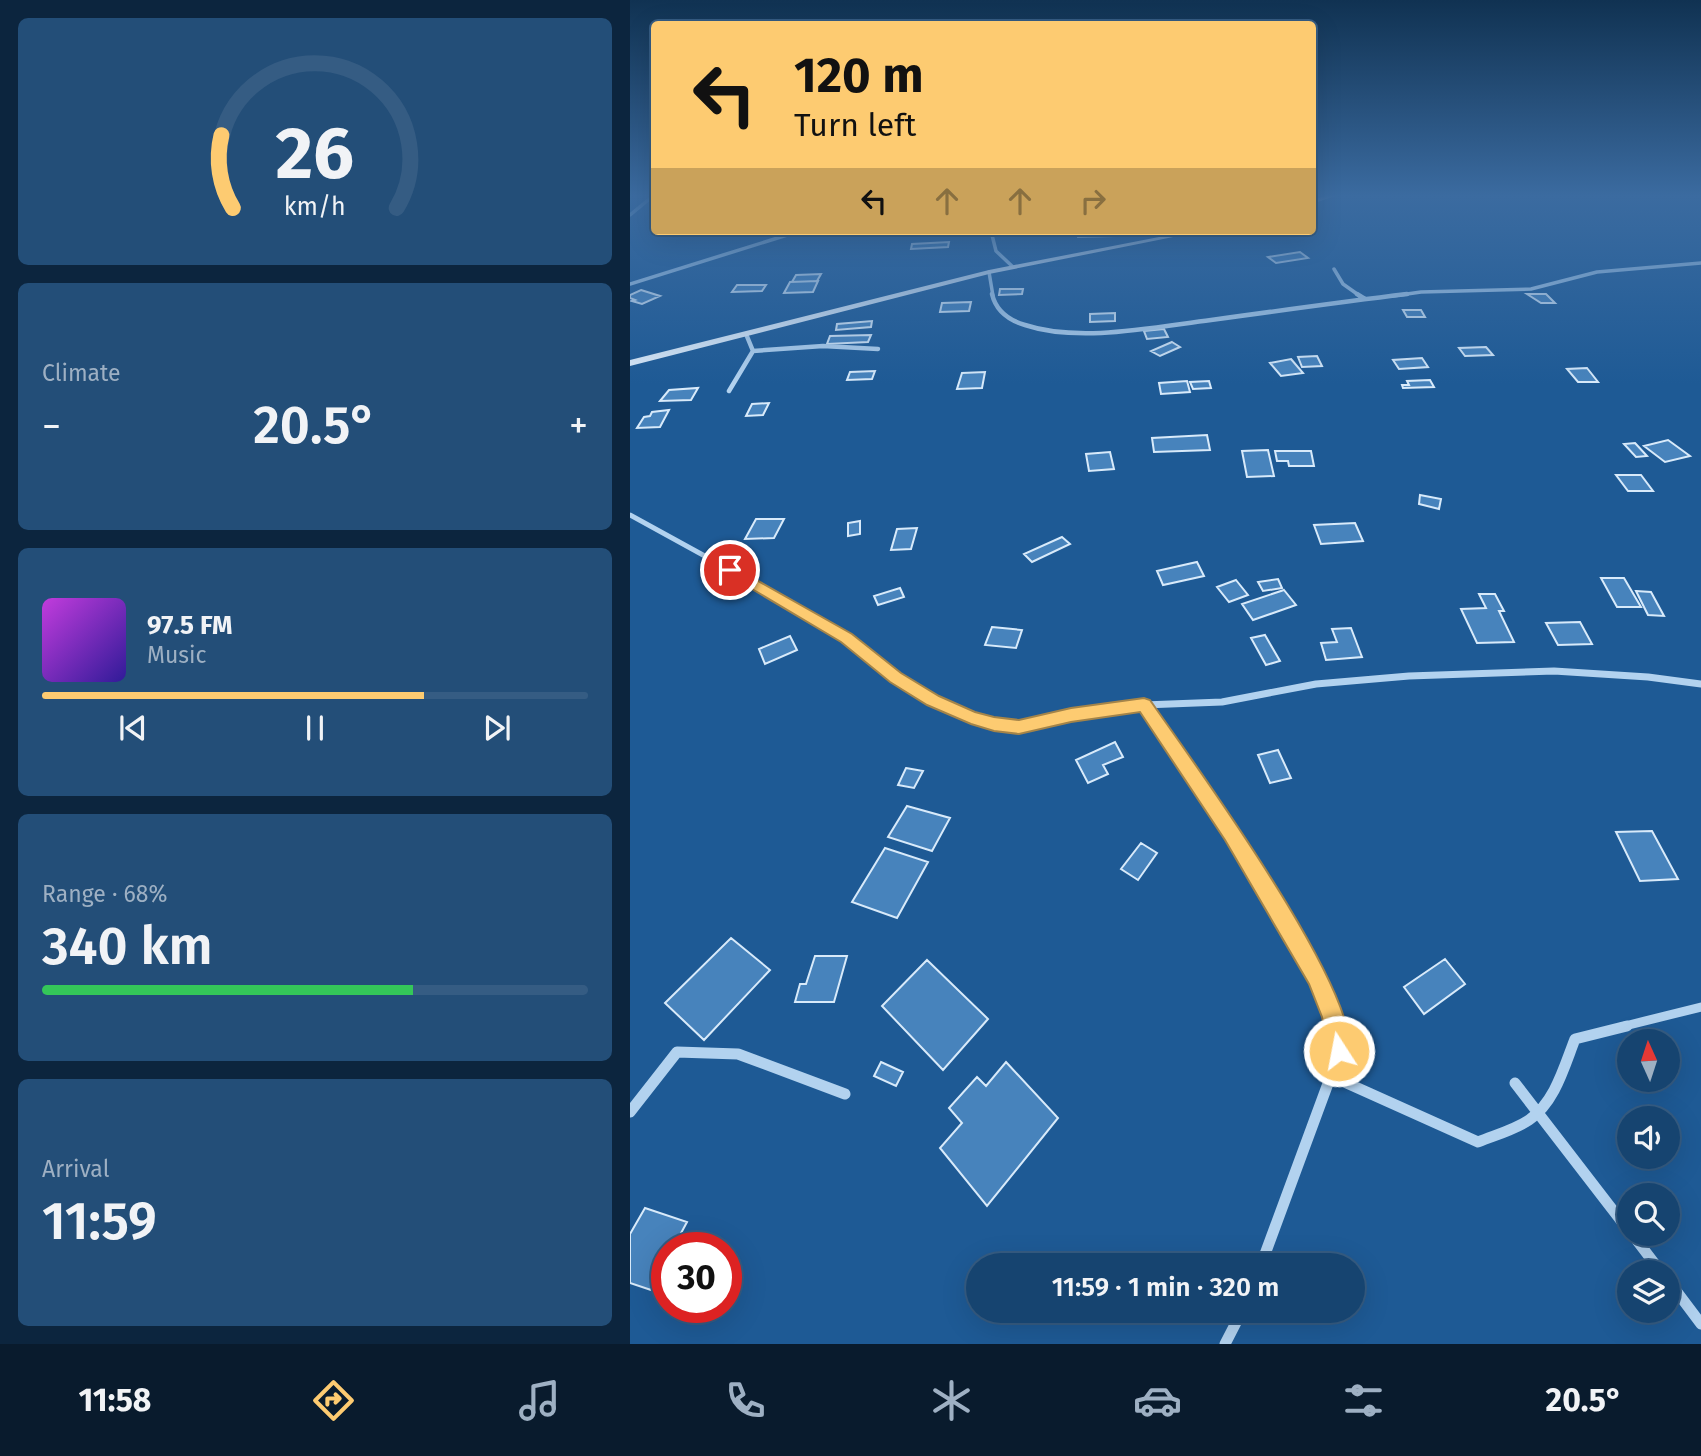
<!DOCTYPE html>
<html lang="en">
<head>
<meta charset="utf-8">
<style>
  :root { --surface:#164470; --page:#234e78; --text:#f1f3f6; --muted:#9eb0c3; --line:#355c83; --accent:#fdcb71 }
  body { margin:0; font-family:"Fira Sans",sans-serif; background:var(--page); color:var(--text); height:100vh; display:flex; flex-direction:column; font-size:26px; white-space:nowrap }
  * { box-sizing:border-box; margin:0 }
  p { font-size:23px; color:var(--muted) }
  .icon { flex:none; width:38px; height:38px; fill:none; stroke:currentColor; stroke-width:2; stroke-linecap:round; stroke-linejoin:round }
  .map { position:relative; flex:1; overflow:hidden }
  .drawer { display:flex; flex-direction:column; gap:18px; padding:18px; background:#0c253e; width:630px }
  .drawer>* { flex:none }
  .top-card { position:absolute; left:21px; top:21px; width:665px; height:214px; border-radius:7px; box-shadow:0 7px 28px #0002,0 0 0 2px var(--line); background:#fdcb71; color:#111; overflow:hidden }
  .needle { width:46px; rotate:357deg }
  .buttons { position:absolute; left:987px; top:1029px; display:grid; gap:14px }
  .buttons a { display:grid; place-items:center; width:63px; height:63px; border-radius:50%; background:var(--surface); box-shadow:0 7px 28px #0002,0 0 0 2px var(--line); font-size:35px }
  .speed { position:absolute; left:21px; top:1232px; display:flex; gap:14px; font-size:35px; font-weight:700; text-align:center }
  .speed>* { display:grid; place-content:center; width:91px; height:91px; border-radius:50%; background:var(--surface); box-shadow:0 7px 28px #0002,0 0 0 2px var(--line); line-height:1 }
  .speed .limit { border:10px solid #d22; background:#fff; color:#111 }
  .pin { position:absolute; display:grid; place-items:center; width:60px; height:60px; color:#fff; margin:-30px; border:4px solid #fff; border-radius:50%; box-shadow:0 2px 7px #0007 }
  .me { position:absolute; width:77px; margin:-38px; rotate:349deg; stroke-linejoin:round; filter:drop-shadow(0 0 5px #0008) }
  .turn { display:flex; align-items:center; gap:24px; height:147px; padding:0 28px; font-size:32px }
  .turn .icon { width:91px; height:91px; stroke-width:2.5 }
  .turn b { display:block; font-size:49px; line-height:60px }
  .lanes { display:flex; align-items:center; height:66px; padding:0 28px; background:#0003; justify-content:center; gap:35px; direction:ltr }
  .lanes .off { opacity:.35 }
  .big { font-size:52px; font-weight:600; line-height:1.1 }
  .drawer .card { flex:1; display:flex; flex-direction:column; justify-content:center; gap:10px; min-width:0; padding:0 24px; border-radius:10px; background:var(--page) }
  .drawer .dial { align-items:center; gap:0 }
  .dial svg { height:182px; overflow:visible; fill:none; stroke:var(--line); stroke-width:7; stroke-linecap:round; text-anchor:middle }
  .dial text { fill:var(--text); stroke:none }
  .song { display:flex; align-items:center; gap:21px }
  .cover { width:84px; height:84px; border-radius:10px; background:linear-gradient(135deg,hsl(290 70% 55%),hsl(250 70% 35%)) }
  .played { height:7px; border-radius:4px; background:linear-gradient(90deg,var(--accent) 70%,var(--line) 70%) }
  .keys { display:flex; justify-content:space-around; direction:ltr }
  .heat { display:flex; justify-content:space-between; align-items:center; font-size:38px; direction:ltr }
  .charge { height:10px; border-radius:5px; background:linear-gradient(90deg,#34c759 68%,var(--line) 0) }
  .trip { position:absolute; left:336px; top:1253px; width:399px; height:70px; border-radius:35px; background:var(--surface); box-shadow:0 7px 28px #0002,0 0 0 2px var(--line); font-weight:600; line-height:70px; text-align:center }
  .tab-bar { display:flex; height:112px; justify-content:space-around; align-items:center; background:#091b2d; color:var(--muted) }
  .tab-bar .icon { width:49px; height:49px }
  .tab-bar .selected { color:var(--accent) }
  .tab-bar b { font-size:32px; color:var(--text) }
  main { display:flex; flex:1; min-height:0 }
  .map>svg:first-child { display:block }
  .building { fill:#4783bc; stroke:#d8eafa; stroke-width:2 }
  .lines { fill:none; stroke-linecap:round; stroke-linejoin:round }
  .minor-far5 { stroke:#b2d2ef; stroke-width:3.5 }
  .minor-far4 { stroke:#b2d2ef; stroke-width:4.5 }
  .minor-far3 { stroke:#b2d2ef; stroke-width:5 }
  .minor-far2 { stroke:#b2d2ef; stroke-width:7 }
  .minor-far1 { stroke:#b2d2ef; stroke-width:9 }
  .minor { stroke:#b2d2ef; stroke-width:11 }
  .secondary { fill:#dfedfb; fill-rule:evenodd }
  .route { fill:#fdcb71; stroke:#a48449; stroke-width:2 }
</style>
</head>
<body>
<main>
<section class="drawer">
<div class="card dial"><svg viewBox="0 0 100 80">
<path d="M14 69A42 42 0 1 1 86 69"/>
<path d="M14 69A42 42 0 0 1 9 37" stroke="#fdcb71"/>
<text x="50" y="56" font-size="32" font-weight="700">26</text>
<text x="50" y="72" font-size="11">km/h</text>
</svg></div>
<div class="card"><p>Climate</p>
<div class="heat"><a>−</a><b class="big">20.5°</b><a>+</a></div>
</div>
<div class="card">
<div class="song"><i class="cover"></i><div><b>97.5 FM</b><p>Music</p></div></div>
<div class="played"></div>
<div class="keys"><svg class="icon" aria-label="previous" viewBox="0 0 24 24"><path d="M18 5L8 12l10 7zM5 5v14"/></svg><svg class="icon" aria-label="pause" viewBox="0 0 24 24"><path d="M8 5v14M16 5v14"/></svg><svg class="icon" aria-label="next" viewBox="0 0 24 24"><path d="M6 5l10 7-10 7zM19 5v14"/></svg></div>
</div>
<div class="card"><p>Range · 68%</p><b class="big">340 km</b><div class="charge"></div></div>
<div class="card"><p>Arrival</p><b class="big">11:59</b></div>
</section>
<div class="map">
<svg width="1071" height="1344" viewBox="0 0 1071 1344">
  <rect width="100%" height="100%" fill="#1e5a95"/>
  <path class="building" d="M483 232 484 236 448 237 447 233Z
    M319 242 318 247 281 249 282 244Z
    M670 252 678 258 646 263 638 257Z
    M191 274 187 281 162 282 166 275Z
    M188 281 183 292 154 293 160 282Z
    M107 285H136L132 291 102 292Z
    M370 289H393L392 294 369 295Z
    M11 290 30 296 12 304 2 301 5 300 0 298V295Z
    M897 294H916L925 303H911Z
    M341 302 339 311 310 312 312 303Z
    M773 310H791L795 317H777Z
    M485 313V321L460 322V314Z
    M242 321 241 327 206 330 207 324Z
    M534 329 538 337 517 339 514 331Z
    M241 335 238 342 197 344 200 336Z
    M542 342 550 347 530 356 521 351Z
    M856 347 863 355 835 356 829 348Z
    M687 356 692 366 672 367 668 357Z
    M792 358 798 367 769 369 763 360Z
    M661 359 673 373 651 376 640 363Z
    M957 368 968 382H948L937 369Z
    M245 371 242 379 217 380 220 372Z
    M355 372 352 388 327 389 332 373Z
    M800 380 804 387 773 388 772 385H779L777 381Z
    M557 381 560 392 531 394 529 383Z
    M579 381 581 388 563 389 560 382Z
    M68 388 61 400 30 401 39 390Z
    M139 403 133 415 116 416 122 404Z
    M39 410 30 427 7 428 14 417 20 416 22 412Z
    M577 435 580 450 524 452 522 438Z
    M1038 440 1060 456 1035 462 1014 446Z
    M1005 443 1017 456 1006 457 994 444Z
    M638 450 644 476 617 477 612 451Z
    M645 451H681L684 466H659L658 461H647Z
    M480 452 484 469 459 471 456 454Z
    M986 475H1011L1023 491H998Z
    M790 495 811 499 809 509 789 504Z
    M126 519H154L144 538 115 539Z
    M230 521V534L218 536V523Z
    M725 523 733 541 691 544 684 525Z
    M287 528 281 549 261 550 267 529Z
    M432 537 440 544 402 562 394 554Z
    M567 562 574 576 533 585 527 571Z
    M971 578H994L1011 607H987Z
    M648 579 652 588 633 591 628 582Z
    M606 580 618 595 599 602 587 587Z
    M270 588 274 597 248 605 244 596Z
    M654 590 666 605 623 620 612 604Z
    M1006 591 1021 592 1034 616 1018 615Z
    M849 594H865L874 611H869L884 642 847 643 831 609 856 608Z
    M950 622 962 644 928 645 916 623Z
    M362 627 392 630 386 648 355 645Z
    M721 628 732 657 696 660 691 643 707 642 702 629Z
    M635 635 650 661 636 665 621 638Z
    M160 636 167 650 135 664 129 649Z
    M485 742 493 757 473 765 478 774 458 783 446 760Z
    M648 750 661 778 640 783 628 755Z
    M276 768 293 771 284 788 268 785Z
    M277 806 320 818 302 851 258 837Z
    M1022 831 1048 879 1010 881 986 832Z
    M511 843 527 853 508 880 491 869Z
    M255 848 298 862 267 918 222 902Z
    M101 938 140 970 74 1040 35 1003Z
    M185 956H217L204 1002H165L170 984H176Z
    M815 959 835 984 794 1014 774 987Z
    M297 960 358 1019 313 1070 252 1006Z
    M251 1062 273 1072 266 1086 244 1076Z
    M376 1062 428 1118 357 1206 310 1148 332 1123 319 1108 347 1077 356 1086Z
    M15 1208 57 1222 43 1248H37V1260L21 1290 0 1283V1234Z"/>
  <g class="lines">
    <path class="minor-far5" d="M0 215 23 196
      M361 231 366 251 383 267
      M704 269 713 284 730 296
      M359 272 363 296
      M0 284 170 231
      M763 296 791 292 901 289 967 272 1071 263"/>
    <path class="minor-far4" d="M362 294C366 311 378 320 395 325 449 343 525 327 581 320 646 311 711 302 777 294
      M727 294 735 299
      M116 334 123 351 193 346 248 349
      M99 391 123 351"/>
    <path class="minor-far3" d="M0 515 113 577"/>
    <path class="minor-far2" d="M110 576 217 638 265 677 303 700 364 724 389 727 441 715 514 705 592 702 686 684 779 676 924 671 1018 677 1071 684
      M514 705 562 776"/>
    <path class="minor-far1" d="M561 774C613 852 677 938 704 1027
      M991 1027 1071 1007"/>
    <path class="minor" d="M701 1076 848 1142C865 1135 884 1130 899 1120 925 1102 934 1067 945 1039L997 1026
      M885 1083 999 1231
      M0 1112 47 1052 108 1054 215 1094
      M1002 1234 1031 1272
      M631 1265 710 1051 704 1026
      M1038 1280 1071 1324
      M595 1344 612 1311"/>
    <path class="secondary" d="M695 196H705L682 204V200Z
      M560 231H573L359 274 0 366V360L359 270Z"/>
  </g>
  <linearGradient id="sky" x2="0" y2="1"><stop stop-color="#103252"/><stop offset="0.51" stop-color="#3b6ba0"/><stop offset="1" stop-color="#3b6ba0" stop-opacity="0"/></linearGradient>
  <rect width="1071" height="384" fill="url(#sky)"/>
  <path class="route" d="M100 565 222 634 271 673 309 696 345 712 364 717 389 720 441 708 514 698 520 700C558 755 741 1003 718 1060L709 1063 701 1060 692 1017 679 984 595 840 510 712 441 722 389 734 364 731 341 724 297 705 260 682 211 642 95 573V566Z"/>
</svg>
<div class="buttons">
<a><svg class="needle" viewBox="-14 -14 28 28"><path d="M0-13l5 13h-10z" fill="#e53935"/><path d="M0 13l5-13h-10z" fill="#9eb0c3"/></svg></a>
<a><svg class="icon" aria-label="sound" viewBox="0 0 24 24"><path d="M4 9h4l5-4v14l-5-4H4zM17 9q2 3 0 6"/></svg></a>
<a><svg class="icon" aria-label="search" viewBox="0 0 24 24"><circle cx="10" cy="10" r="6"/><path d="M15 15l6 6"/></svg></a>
<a><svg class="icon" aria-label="layers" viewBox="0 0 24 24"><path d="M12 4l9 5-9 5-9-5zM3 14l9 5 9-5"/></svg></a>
</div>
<div class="speed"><div class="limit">30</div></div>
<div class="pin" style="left:100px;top:570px;background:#d93025"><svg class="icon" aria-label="arrive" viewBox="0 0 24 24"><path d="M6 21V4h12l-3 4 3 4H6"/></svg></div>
<svg class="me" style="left:709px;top:1051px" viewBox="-20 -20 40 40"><circle r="17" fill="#fdcb71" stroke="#fff" stroke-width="3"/><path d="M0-11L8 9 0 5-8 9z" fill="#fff"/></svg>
<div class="trip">11:59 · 1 min · 320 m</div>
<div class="top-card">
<div class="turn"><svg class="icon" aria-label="left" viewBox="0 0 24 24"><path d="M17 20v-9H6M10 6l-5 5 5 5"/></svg><div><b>120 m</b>Turn left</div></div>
<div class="lanes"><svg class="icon" aria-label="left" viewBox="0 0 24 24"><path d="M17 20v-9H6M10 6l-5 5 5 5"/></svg><svg class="icon off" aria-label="ahead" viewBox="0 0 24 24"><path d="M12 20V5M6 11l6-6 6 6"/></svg><svg class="icon off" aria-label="ahead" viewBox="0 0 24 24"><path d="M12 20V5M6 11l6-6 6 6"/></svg><svg class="icon off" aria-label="right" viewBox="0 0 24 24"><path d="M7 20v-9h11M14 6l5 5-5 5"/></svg></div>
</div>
</div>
</main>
<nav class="tab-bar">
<b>11:58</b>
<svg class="icon selected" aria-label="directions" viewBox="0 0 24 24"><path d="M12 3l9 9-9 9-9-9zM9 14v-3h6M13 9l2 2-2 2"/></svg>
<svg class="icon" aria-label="music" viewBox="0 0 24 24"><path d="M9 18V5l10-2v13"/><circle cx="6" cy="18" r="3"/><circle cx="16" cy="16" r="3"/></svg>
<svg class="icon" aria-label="phone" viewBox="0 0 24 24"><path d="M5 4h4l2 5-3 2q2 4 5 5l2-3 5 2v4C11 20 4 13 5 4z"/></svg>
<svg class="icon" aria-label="climate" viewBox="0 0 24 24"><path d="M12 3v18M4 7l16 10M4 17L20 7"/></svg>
<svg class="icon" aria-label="car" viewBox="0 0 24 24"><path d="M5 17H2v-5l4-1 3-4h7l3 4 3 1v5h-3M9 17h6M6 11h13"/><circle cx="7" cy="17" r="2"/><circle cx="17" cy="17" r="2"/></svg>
<svg class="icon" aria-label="filters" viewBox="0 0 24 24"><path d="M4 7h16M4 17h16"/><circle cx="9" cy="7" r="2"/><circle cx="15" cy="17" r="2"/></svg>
<b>20.5°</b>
</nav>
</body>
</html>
